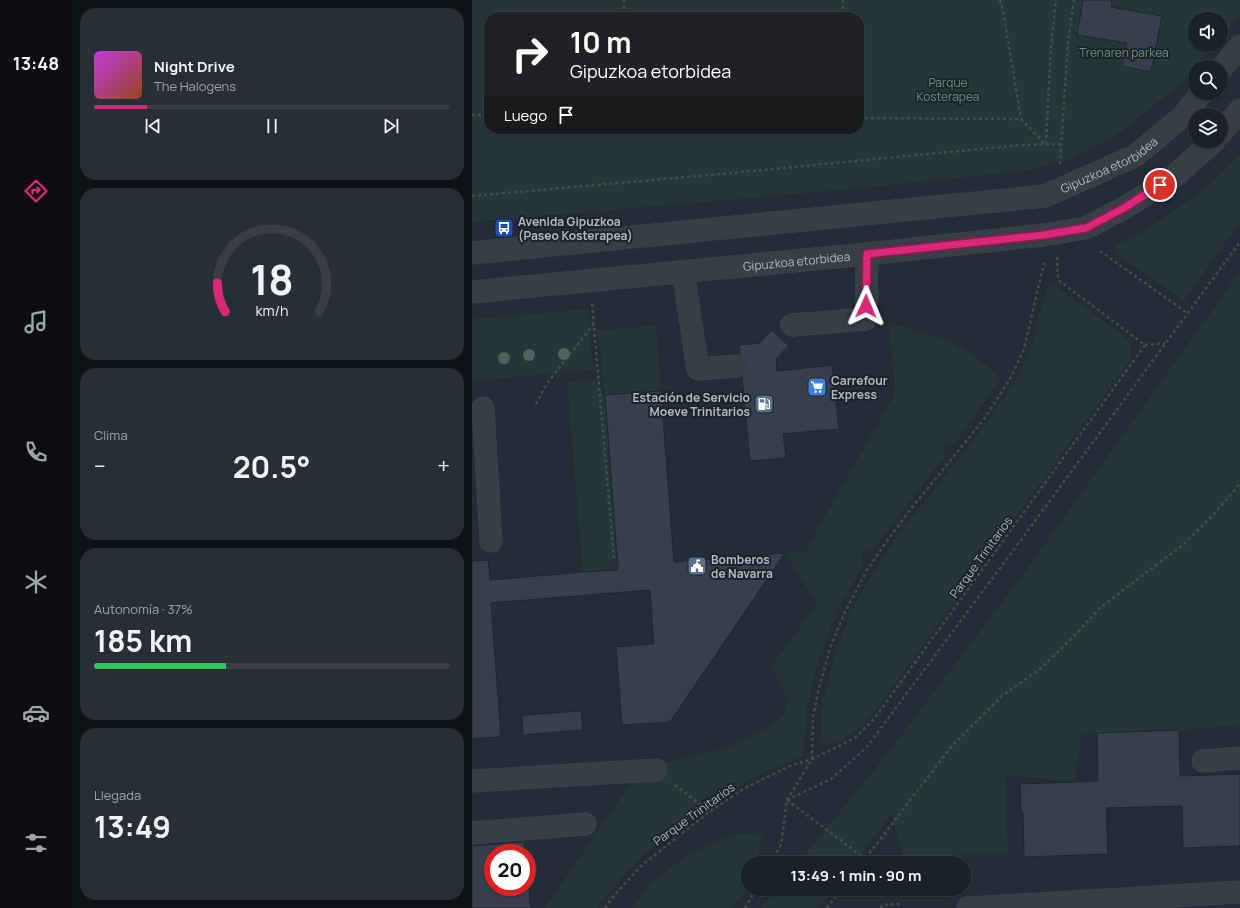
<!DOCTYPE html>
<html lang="es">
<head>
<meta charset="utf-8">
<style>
  :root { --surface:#1b2129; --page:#282e35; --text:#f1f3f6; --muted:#a0a3a8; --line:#393e46; --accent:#db2777 }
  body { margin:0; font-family:Manrope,sans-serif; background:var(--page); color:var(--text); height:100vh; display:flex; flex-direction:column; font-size:15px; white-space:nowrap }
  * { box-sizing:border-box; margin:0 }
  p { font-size:13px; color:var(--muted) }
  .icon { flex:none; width:22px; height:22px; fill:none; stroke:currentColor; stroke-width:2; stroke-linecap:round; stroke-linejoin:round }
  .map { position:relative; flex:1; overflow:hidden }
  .side { display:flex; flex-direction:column; gap:8px; padding:8px; background:#0f1217; width:400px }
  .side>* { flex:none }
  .banner { position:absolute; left:12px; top:12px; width:380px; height:122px; border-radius:16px; box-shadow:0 1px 3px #0004,0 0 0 1px var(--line); background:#202124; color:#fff; overflow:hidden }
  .controls { position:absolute; left:716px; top:12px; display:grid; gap:8px }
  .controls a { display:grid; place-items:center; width:40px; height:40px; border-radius:50%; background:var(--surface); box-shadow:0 1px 3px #0004,0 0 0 1px var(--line); font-size:20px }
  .speed { position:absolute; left:12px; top:844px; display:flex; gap:8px; font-size:20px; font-weight:700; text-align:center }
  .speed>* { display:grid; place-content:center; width:52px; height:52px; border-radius:50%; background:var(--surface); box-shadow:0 1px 3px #0004,0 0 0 1px var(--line); line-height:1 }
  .speed .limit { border:6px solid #d22; background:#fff; color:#111 }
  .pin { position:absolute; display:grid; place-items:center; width:34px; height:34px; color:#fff; margin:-17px; border:2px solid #fff; border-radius:50%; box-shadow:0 1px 4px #0007 }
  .me { position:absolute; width:44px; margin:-22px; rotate:1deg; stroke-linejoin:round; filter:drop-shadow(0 0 3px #0008) }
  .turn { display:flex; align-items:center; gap:14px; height:84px; padding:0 20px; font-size:18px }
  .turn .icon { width:52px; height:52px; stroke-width:2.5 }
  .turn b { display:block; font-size:28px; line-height:34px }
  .then { display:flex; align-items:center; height:38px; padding:0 20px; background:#0003; gap:8px; font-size:15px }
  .big { font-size:30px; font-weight:700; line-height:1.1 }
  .side .tile { flex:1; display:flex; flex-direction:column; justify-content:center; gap:6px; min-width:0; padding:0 14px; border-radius:16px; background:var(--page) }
  .side .dial { align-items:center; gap:0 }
  .dial svg { height:104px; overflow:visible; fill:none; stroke:var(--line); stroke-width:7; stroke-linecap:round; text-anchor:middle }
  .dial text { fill:var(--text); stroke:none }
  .song { display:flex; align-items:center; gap:12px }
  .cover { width:48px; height:48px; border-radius:6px; background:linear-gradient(135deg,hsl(290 70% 55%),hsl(20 70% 35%)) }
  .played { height:4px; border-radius:2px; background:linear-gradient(90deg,var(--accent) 15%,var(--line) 15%) }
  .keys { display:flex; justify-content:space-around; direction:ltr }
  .heat { display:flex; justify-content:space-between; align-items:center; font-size:22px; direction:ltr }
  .charge { height:6px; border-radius:3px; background:linear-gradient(90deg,#34c759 37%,var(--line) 0) }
  .trip { position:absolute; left:269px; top:856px; width:230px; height:40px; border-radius:20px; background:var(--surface); box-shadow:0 1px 3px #0004,0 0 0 1px var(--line); font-weight:700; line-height:40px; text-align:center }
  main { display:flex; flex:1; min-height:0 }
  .tabs { display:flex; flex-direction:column; width:72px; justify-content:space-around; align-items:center; background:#0b0d10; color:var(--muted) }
  .tabs .icon { width:28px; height:28px }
  .tabs .current { color:var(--accent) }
  .tabs b { font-size:18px; color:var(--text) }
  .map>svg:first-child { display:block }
  .green { fill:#263638; fill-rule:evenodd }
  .building { fill:#36404d; stroke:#1e252e }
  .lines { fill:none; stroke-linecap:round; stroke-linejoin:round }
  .minor-tunnel { stroke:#39414c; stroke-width:22; stroke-dasharray:22 11; stroke-linecap:butt }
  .minor-casing { stroke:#404751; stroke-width:23 }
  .path { stroke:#3e4f50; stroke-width:2.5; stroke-dasharray:3 3; stroke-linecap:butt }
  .minor { stroke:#373e48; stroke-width:22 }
  .path-bridge { stroke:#3e4f50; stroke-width:2.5; stroke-dasharray:3 3; stroke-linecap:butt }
  .tree { fill:#4c6459 }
  .route-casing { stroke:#8e194d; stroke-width:10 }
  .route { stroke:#db2777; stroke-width:7 }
  .labels { text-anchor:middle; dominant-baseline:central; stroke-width:4; stroke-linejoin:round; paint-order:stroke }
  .park-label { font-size:12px; fill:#6c9275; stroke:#1d232c }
  .street-label { font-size:12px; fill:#b2b9c4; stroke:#1d232c }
  .poi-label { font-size:12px; font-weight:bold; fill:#b2b9c4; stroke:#1d232c; text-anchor:start }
</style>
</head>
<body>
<main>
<nav class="tabs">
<b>13:48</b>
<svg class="icon current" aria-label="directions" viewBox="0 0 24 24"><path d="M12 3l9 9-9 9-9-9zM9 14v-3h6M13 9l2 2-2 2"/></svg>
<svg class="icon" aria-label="music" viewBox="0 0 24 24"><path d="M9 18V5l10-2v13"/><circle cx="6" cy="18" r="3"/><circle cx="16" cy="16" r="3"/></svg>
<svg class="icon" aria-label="phone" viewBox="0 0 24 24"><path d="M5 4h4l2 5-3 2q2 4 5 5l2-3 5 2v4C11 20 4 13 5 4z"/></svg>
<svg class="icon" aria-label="climate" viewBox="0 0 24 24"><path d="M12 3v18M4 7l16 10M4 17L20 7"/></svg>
<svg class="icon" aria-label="car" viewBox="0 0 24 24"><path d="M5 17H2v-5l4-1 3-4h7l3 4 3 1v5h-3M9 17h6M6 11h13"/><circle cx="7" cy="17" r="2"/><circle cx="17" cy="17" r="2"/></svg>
<svg class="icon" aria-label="filters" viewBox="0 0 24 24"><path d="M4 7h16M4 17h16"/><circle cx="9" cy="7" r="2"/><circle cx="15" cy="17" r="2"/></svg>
</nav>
<section class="side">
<div class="tile">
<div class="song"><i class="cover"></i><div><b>Night Drive</b><p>The Halogens</p></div></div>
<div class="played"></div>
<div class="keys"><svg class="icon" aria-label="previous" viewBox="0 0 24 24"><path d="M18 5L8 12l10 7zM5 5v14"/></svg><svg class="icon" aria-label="pause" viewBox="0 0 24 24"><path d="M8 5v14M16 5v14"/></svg><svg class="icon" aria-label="next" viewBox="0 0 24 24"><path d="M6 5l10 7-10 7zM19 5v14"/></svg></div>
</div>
<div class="tile dial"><svg viewBox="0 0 100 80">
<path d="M14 69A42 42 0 1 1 86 69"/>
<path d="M14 69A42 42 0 0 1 8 47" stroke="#db2777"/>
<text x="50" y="56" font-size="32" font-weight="700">18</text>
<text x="50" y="72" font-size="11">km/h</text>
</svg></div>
<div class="tile"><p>Clima</p>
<div class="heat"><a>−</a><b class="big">20.5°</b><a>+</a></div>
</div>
<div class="tile"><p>Autonomía · 37%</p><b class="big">185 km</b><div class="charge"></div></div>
<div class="tile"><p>Llegada</p><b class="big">13:49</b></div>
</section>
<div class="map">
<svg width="768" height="908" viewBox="0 0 768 908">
  <rect width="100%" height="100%" fill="#242c37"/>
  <path class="green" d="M0 0H768V14L749 37V19H723V45H742L710 83 642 137 595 160 551 171 369 190 0 222ZM17 17H387V129H17Z
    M768 154V222L712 301 644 253 645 244 674 230 734 188Z
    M768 272V725L707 730 610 733 602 782 533 775 536 855H430L420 814 382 863H326L408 763 547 580Z
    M578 282 651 335C659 345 662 348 657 362L536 527 410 702 390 726 366 743 348 744 351 701 364 653 381 606 425 536 498 445 528 404 550 370 561 343 566 317Z
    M116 309 121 370 0 381V319Z
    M417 323 469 338 500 354 529 378 484 442 471 447 473 456 401 549 388 553 392 564 366 609 345 663 335 708 331 756 286 775 250 795 222 815 167 859 129 901 126 908H73L161 780 189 764 255 748 301 725 312 714 317 701 299 667 345 604 313 553 333 552 423 394Z
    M184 325 189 391 133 396 146 570 111 572 95 382 122 380 133 395 126 331Z
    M262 834 291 835 284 863H276V888L260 908H160L178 884 214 856Z
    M304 889H362L352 902 344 908H289Z"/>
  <path class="building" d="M611 0H640L639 7 690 16 679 72 650 66 655 43 605 35Z
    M303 342 305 371 360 365 367 429 311 434 314 458 278 461 270 377 275 372 276 365 274 359 268 354 267 345Z
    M189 391 202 562 313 553 198 722 150 725 144 647 182 644 178 590 19 603 29 737 0 739V561L16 560 18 580 111 572 146 570 133 395Z
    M109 711 111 730 51 735 50 715Z
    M707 730 708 776 768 774V846L711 848 710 806 634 808 636 854 552 857 551 812H549L548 784 626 781 625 733Z
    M52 842 53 853H21V887H55V871L59 908H0V846Z"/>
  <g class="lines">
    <path class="minor-tunnel" d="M264 366 284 364 320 325"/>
    <defs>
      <g id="minor">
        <path d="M749 69 768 46"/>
        <path d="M749 133 768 110"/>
        <path id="s1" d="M0 253 573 196 663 156 711 116 730 93"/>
        <path d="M211 271 226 369 264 366"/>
        <path id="s2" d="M0 292 395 254 571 235 614 228 652 208 700 178 742 141"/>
        <path d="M320 325 394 319 395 254"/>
        <path d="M11 408 19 541"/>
        <path d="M731 761 768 758"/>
        <path d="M0 781 184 770"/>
        <path d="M0 833 113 824"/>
        <path d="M496 908 768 892"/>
      </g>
    </defs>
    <use href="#minor" class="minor-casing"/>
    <path class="path" d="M152 0V17
      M371 0V17
      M528 0 531 11 549 119
      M0 115H17
      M387 118 549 119 573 144
      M574 144 579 46 584 0
      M588 164 596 41 602 0
      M0 196 260 173 549 145 589 144
      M628 251 715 313
      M120 304 142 559
      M673 345 693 343
      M64 404 76 382 121 325
      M203 785 237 811
      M315 800 340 759 341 717 346 692 358 648 373 612 395 570 412 545 438 510 513 418 538 379 552 349 572 263
      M299 863 309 845 315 800 359 779 394 748 566 517 768 242
      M390 863 479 747 530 696 568 669 604 634 629 607 712 544 741 515 768 484
      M434 889 436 891 458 892 479 891
      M133 908 139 899 169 866 237 812 273 788 318 766 340 759 365 747 384 737 402 719 673 345 586 280 585 256
      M273 908 284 889
      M355 908 370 889
      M409 908 410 905 428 904"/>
    <use href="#minor" class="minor"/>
    <path class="path-bridge" d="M315 800 399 863"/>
  </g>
  <g class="tree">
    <circle cx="92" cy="354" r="6"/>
    <circle cx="57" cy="355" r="6"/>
    <circle cx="32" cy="358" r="6"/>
  </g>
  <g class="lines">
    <defs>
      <path id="route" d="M394 306 395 254 571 235 614 228 652 208 688 185"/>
    </defs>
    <use href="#route" class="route-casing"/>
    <use href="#route" class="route"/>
  </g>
  <defs>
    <symbol id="bus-square" viewBox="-11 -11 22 22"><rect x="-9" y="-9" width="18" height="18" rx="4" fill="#1a4fb4" stroke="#1d232c"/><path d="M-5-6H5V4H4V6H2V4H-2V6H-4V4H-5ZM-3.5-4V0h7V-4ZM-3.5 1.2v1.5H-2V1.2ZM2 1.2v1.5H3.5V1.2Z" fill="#fff"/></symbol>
    <symbol id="supermarket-square" viewBox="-11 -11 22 22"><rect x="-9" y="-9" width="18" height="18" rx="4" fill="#3f7fe0" stroke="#1d232c"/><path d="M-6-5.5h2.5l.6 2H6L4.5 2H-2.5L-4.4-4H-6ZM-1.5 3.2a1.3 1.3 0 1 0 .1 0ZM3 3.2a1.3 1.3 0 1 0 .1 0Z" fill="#fff"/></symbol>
    <symbol id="fuel-square" viewBox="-11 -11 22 22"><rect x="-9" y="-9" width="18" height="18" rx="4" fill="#5c6f8a" stroke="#1d232c"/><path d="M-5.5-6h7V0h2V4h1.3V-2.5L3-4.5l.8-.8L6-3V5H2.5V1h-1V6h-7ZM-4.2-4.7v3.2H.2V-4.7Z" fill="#fff"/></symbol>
    <symbol id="civic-square" viewBox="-11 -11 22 22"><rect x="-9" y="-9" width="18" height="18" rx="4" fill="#5c6f8a" stroke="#1d232c"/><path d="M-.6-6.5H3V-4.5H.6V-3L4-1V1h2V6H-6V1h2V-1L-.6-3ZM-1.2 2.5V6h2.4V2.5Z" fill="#fff"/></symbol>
  </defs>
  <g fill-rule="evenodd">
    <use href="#bus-square" x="21" y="217" width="22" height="22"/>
    <use href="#supermarket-square" x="334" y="376" width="22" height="22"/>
    <use href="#fuel-square" x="281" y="393" width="22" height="22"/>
    <use href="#civic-square" x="214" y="555" width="22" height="22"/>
  </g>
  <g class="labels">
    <g class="park-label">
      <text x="652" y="52">Trenaren parkea</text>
      <text x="476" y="82">Parque<tspan x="476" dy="14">Kosterapea</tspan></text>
    </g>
    <g class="street-label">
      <text stroke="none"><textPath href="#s1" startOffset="647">Gipuzkoa etorbidea</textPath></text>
      <text stroke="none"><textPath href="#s2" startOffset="326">Gipuzkoa etorbidea</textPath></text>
      <text transform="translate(509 557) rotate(-54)">Parque Trinitarios</text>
      <text transform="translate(222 814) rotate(-36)">Parque Trinitarios</text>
    </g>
    <g class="poi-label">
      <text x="46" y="221">Avenida Gipuzkoa<tspan x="46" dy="14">(Paseo Kosterapea)</tspan></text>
      <text x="359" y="380">Carrefour<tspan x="359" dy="14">Express</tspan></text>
      <text x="278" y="397" text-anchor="end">Estación de Servicio<tspan x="278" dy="14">Moeve Trinitarios</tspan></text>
      <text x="239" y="559">Bomberos<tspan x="239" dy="14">de Navarra</tspan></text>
    </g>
  </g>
</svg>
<div class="controls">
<a><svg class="icon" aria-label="sound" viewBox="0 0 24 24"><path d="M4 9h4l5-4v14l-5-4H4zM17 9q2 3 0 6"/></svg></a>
<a><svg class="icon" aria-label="search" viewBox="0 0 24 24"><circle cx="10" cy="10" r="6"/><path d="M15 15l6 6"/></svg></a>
<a><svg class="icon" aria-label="layers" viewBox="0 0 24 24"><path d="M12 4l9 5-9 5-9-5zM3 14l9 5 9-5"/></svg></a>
</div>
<div class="speed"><div class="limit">20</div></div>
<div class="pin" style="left:688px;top:185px;background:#d93025"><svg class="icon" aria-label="arrive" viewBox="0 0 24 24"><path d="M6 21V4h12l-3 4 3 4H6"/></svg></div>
<svg class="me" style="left:394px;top:306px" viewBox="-20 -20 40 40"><path d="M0-17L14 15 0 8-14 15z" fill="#db2777" stroke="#fff" stroke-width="4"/></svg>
<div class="trip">13:49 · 1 min · 90 m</div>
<div class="banner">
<div class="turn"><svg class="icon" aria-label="right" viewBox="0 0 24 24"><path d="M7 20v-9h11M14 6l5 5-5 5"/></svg><div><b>10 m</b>Gipuzkoa etorbidea</div></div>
<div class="then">Luego<svg class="icon" aria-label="arrive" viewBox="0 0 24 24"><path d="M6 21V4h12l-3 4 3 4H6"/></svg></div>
</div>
</div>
</main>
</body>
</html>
